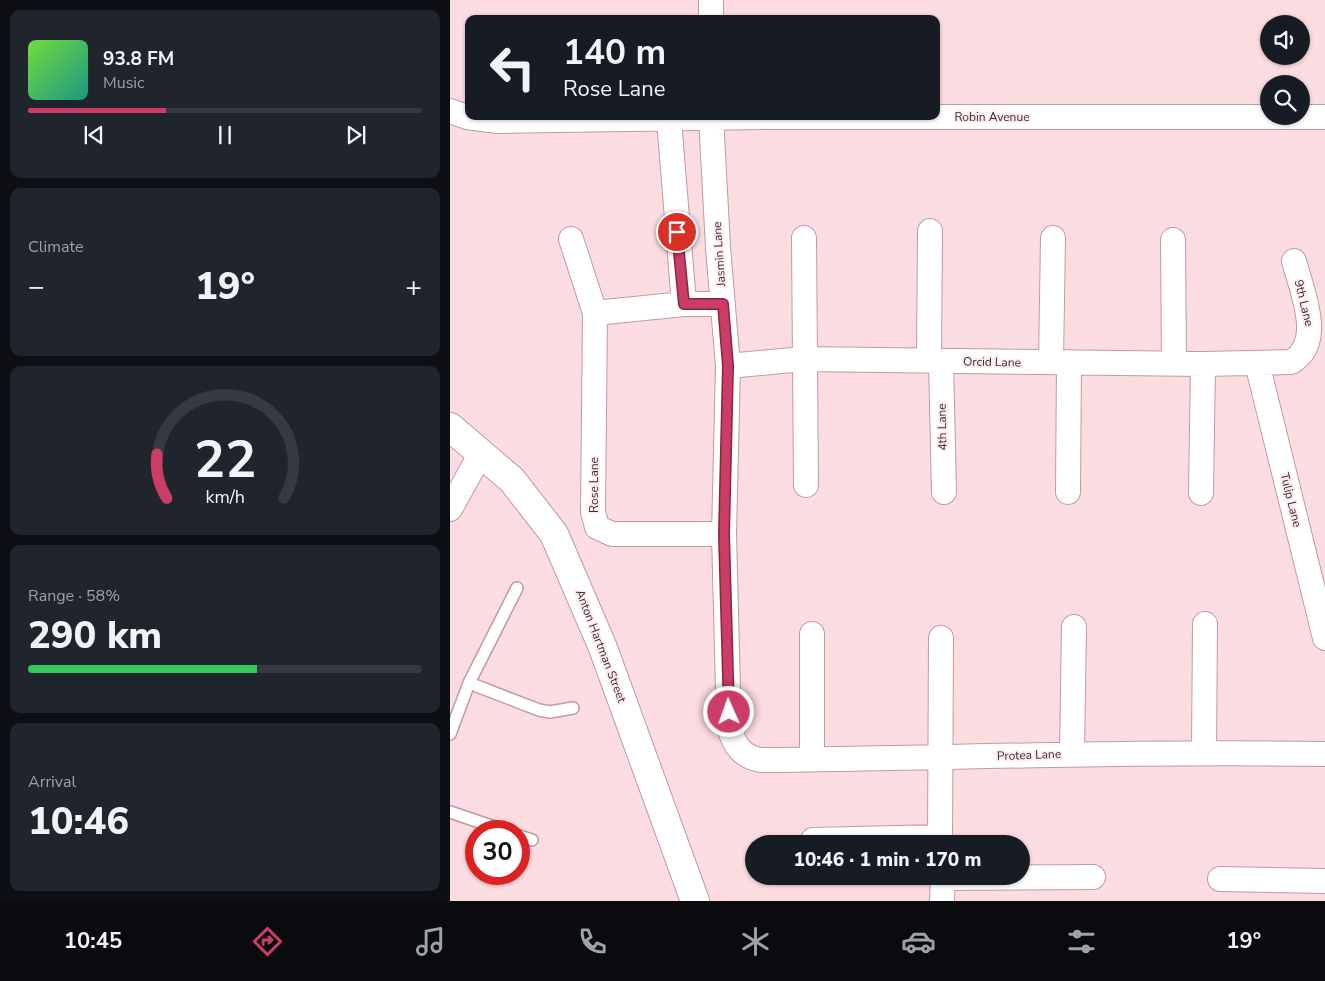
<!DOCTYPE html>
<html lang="en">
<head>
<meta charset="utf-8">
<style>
  :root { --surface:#171b24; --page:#20242c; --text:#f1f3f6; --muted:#9ea1a6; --line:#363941; --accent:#cb3d64 }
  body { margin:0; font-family:"Nunito Sans",sans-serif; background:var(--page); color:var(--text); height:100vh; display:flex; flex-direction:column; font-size:19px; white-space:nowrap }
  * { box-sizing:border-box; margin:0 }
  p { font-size:16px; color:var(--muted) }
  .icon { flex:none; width:28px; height:28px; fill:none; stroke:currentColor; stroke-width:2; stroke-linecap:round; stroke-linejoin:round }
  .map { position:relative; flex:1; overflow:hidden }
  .panel { display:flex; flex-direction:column; gap:10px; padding:10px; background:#0d0f14; width:450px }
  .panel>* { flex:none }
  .banner { position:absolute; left:15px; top:15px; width:475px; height:105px; border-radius:10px; box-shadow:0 1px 4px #0004; background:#171b24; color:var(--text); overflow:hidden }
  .fabs { position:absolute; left:810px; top:15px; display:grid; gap:10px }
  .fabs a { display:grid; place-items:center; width:50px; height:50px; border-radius:50%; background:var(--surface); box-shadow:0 1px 4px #0004; font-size:25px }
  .speed { position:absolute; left:15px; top:820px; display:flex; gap:10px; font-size:25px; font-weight:700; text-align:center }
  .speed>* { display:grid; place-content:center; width:65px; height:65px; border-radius:50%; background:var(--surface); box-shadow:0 1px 4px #0004; line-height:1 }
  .speed .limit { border:8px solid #d22; background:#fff; color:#111 }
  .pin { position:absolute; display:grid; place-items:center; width:42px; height:42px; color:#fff; margin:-21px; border:2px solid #fff; border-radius:50%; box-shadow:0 1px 5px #0007 }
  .me { position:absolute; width:55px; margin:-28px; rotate:358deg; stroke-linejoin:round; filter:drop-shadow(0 0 4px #0008) }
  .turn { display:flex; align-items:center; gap:18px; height:105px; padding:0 15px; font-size:22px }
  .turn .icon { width:65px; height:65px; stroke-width:2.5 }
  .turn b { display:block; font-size:35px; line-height:42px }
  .big { font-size:38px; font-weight:800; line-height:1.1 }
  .panel .tile { flex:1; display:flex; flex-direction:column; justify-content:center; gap:8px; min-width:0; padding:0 18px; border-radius:10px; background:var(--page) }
  .panel .dial { align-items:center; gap:0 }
  .dial svg { height:130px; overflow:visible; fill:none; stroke:var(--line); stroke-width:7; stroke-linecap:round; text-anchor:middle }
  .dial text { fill:var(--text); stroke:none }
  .song { display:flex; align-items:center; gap:15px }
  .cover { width:60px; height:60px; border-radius:8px; background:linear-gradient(135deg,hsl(100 70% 55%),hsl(170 70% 35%)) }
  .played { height:5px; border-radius:2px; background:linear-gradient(90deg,var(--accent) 35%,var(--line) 35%) }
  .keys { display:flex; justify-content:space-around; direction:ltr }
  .heat { display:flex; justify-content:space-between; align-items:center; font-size:28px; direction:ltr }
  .charge { height:8px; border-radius:4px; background:linear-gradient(90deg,#34c759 58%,var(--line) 0) }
  .trip { position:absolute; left:295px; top:835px; width:285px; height:50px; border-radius:25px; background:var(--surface); box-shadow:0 1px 4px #0004; font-weight:800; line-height:50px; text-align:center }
  .dock { display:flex; height:80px; justify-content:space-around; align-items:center; background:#090b0e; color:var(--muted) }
  .dock .icon { width:35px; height:35px }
  .dock .selected { color:var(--accent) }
  .dock b { font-size:22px; color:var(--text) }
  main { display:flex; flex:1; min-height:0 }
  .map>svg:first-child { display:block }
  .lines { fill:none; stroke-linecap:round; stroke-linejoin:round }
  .service-casing { stroke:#c09ba1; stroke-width:14 }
  .minor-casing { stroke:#c09ba1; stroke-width:26 }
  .tertiary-casing { stroke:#c09ba1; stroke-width:30 }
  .service { stroke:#fff; stroke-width:11 }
  .minor { stroke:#fff; stroke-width:24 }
  .tertiary { stroke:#fff; stroke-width:28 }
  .route-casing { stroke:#842841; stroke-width:12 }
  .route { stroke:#cb3d64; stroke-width:9 }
  .labels { text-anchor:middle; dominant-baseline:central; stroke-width:4; stroke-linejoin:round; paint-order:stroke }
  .street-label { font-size:12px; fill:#3a2b2d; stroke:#fdedef }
</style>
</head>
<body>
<main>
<section class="panel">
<div class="tile">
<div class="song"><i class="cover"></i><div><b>93.8 FM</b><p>Music</p></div></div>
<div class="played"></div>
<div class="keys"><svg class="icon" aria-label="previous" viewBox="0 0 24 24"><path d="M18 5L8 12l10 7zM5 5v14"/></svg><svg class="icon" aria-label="pause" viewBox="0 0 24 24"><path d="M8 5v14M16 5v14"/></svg><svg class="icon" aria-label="next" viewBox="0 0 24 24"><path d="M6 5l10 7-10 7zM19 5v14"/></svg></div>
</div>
<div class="tile"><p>Climate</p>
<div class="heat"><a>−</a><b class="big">19°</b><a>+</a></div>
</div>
<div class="tile dial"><svg viewBox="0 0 100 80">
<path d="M14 69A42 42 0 1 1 86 69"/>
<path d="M14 69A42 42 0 0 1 8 42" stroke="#cb3d64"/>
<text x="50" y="56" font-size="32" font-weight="700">22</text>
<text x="50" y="72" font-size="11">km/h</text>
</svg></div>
<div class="tile"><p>Range · 58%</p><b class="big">290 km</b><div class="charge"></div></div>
<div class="tile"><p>Arrival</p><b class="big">10:46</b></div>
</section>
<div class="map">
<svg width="875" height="901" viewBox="0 0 875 901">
  <rect width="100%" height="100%" fill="#fbdce0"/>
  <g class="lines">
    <defs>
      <path id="service" d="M19 683 89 710 100 712 123 708
        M0 734 19 683 67 588
        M0 812 56 831
        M69 836 82 840"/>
      <path id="minor" d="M261 0V19
        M0 111 17 117 48 121 318 117H875
        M261 116 268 248 278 366 274 534 279 727C284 745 292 757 311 760 499 758 687 751 875 754
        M219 120 234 304
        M354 238 356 485
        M121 239 145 313 143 512 147 527 162 534H274
        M723 240 724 363
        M145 313 234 304H273
        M479 361 480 231
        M491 361 494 492
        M601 362 603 238
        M807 363 875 638
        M278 366 353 359 753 364 841 362C875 343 852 292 844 261
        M618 492 619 362
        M751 493 753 364
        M0 509 30 455
        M362 634V759
        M754 752 755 624
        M622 753 624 627
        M363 840 489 837
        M490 844 491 638
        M493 878 643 877
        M770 879 875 881
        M492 901 493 876"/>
      <path id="tertiary" d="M0 427 62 480 104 534 153 648 245 901"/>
    </defs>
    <use href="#service" class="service-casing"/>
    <use href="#minor" class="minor-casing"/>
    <use href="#tertiary" class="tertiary-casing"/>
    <use href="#service" class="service"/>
    <use href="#minor" class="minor"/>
    <use href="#tertiary" class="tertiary"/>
  </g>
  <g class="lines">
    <defs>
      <path id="route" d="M227 232 234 304H273L278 366 274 534 279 712"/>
    </defs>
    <use href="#route" class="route-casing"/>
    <use href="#route" class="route"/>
  </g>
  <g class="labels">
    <g class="street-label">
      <text x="542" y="117">Robin Avenue</text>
      <text transform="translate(269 254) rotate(-94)">Jasmin Lane</text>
      <text transform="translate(854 303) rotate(76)">9th Lane</text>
      <text transform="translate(542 362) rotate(1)">Orcid Lane</text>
      <text transform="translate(492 427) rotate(-91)">4th Lane</text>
      <text transform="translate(144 485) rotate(-90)">Rose Lane</text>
      <text transform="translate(841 500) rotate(76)">Tulip Lane</text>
      <text transform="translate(151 646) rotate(69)">Anton Hartman Street</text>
      <text transform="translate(579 755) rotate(-2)">Protea Lane</text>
    </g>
  </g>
</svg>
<div class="fabs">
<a><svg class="icon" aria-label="sound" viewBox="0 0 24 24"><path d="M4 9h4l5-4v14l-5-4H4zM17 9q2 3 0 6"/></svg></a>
<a><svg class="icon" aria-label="search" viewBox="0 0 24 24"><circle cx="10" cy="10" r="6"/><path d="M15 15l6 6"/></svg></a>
</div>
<div class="speed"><div class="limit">30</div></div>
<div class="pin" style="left:227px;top:232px;background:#d93025"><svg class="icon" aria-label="arrive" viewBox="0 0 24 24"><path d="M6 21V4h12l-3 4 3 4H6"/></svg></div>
<svg class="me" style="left:279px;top:712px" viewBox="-20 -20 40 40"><circle r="17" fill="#cb3d64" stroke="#fff" stroke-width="3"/><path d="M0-11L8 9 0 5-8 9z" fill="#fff"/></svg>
<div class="trip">10:46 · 1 min · 170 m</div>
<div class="banner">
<div class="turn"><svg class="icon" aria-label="left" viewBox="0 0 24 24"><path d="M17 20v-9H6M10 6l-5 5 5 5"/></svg><div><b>140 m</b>Rose Lane</div></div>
</div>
</div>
</main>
<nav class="dock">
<b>10:45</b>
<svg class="icon selected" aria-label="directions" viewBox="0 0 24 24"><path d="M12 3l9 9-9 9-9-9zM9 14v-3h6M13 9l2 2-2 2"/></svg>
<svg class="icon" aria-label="music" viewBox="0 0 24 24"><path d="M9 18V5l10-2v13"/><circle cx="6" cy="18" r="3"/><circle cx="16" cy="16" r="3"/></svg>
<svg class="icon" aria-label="phone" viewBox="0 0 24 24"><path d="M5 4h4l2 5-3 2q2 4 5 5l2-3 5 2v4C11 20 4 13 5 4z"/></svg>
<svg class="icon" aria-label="climate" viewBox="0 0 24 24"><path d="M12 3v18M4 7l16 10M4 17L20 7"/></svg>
<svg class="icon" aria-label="car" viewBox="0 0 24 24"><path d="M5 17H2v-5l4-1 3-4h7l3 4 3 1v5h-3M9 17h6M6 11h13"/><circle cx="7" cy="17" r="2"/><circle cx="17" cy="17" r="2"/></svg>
<svg class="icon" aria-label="filters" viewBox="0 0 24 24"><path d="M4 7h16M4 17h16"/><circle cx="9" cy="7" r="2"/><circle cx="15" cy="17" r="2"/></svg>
<b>19°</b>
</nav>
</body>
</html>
